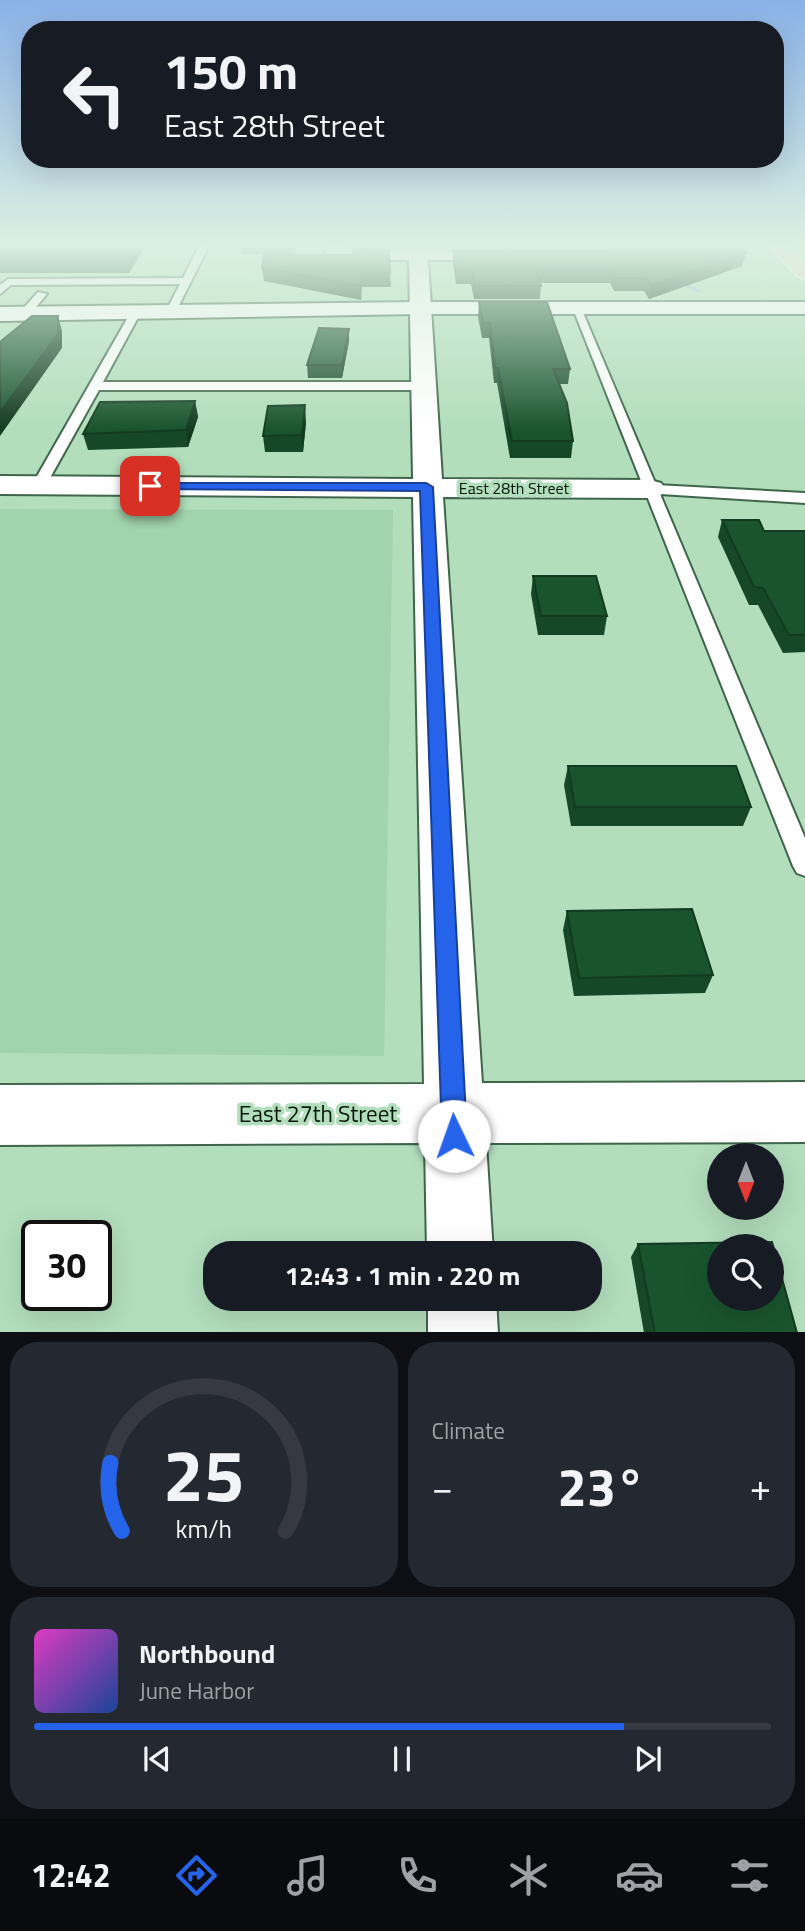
<!DOCTYPE html>
<html lang="en">
<head>
<meta charset="utf-8">
<style>
  :root { --surface:#171b24; --page:#242831; --text:#f1f3f6; --muted:#9ea1a6; --line:#363941; --accent:#2563eb }
  body { margin:0; font-family:"Titillium Web",sans-serif; background:var(--page); color:var(--text); height:100vh; display:flex; flex-direction:column; font-size:26px; white-space:nowrap }
  * { box-sizing:border-box; margin:0 }
  p { font-size:23px; color:var(--muted) }
  .icon { flex:none; width:38px; height:38px; fill:none; stroke:currentColor; stroke-width:2; stroke-linecap:round; stroke-linejoin:round }
  .map { position:relative; height:1332px; overflow:hidden }
  .drawer { display:flex; flex-direction:column; gap:10px; padding:10px; background:#0d0f14; flex:1 }
  .drawer>* { flex:none }
  .top-card { position:absolute; left:21px; top:21px; width:763px; height:147px; border-radius:28px; box-shadow:0 7px 28px #0002; background:#171b24; color:var(--text); overflow:hidden }
  .needle { width:46px; rotate:180deg }
  .buttons { position:absolute; left:707px; top:1143px; display:grid; gap:14px }
  .buttons a { display:grid; place-items:center; width:77px; height:77px; border-radius:50%; background:var(--surface); box-shadow:0 7px 28px #0002; font-size:35px }
  .speed { position:absolute; left:21px; top:1220px; display:flex; gap:14px; font-size:35px; font-weight:700; text-align:center }
  .speed>* { display:grid; place-content:center; width:91px; height:91px; border-radius:50%; background:var(--surface); box-shadow:0 7px 28px #0002; line-height:1 }
  .speed .limit { border:4px solid #111; border-radius:10px; background:#fff; color:#111 }
  .pin { position:absolute; display:grid; place-items:center; width:60px; height:60px; color:#fff; margin:-30px; border-radius:14px; box-shadow:0 4px 10px #0006 }
  .me { position:absolute; width:77px; margin:-38px; rotate:357deg; stroke-linejoin:round; filter:drop-shadow(0 0 5px #0008) }
  .turn { display:flex; align-items:center; gap:24px; height:147px; padding:0 28px; font-size:32px }
  .turn .icon { width:91px; height:91px; stroke-width:2.5 }
  .turn b { display:block; font-size:49px; line-height:60px }
  .big { font-size:52px; font-weight:700; line-height:1.1 }
  .drawer .card { flex:1; display:flex; flex-direction:column; justify-content:center; gap:10px; min-width:0; padding:0 24px; border-radius:28px; background:var(--page) }
  .drawer .dial { align-items:center; gap:0 }
  .dial svg { height:182px; overflow:visible; fill:none; stroke:var(--line); stroke-width:7; stroke-linecap:round; text-anchor:middle }
  .dial text { fill:var(--text); stroke:none }
  .song { display:flex; align-items:center; gap:21px }
  .cover { width:84px; height:84px; border-radius:10px; background:linear-gradient(135deg,hsl(310 70% 55%),hsl(220 70% 35%)) }
  .played { height:7px; border-radius:4px; background:linear-gradient(90deg,var(--accent) 80%,var(--line) 80%) }
  .keys { display:flex; justify-content:space-around; direction:ltr }
  .heat { display:flex; justify-content:space-between; align-items:center; font-size:38px; direction:ltr }
  .drawer .tiles { flex:1; display:grid; gap:10px; grid-template-columns:1fr 1fr }
  .card:last-child { grid-column:span 2 }
  .trip { position:absolute; left:203px; top:1241px; width:399px; height:70px; border-radius:28px; background:var(--surface); box-shadow:0 7px 28px #0002; font-weight:700; line-height:70px; text-align:center }
  .dock { display:flex; height:112px; justify-content:space-around; align-items:center; background:#090b0e; color:var(--muted) }
  .dock .icon { width:49px; height:49px }
  .dock .on { color:var(--accent) }
  .dock b { font-size:32px; color:var(--text) }
  .map>svg:first-child { display:block }
  .built { fill:#a1d3ad }
  .lines { fill:none; stroke-linecap:round; stroke-linejoin:round }
  .stream { fill:#9daee9; fill-rule:evenodd }
  .lane-casing { stroke:#3f664a; stroke-width:4 }
  .street-casing { stroke:#3f664a; stroke-width:4 }
  .secondary-casing { stroke:#3f664a; stroke-width:4 }
  .primary-casing { stroke:#fff; stroke-width:4 }
  .lane { fill:#fff; fill-rule:evenodd }
  .street { fill:#fff; fill-rule:evenodd }
  .secondary { fill:#fff; fill-rule:evenodd }
  .primary { fill:#fad3cb; fill-rule:evenodd }
  .wall { fill:#164828 }
  .shaded-wall { fill:#123b20 }
  .building { fill:#19542e; stroke:#123b20; stroke-width:2; fill-rule:evenodd }
  .route { fill:#2563eb; stroke:#184099; stroke-width:2 }
  .labels { text-anchor:middle; dominant-baseline:central; stroke-width:7; stroke-linejoin:round; paint-order:stroke }
  .far-street-label { font-size:16px; fill:#07170b; stroke:#b2debc }
  .near-street-label { font-size:23px; fill:#07170b; stroke:#b2debc }
</style>
</head>
<body>
<div class="map">
<svg width="805" height="1333" viewBox="0 0 805 1333">
  <rect width="100%" height="100%" fill="#b2debc"/>
  <path class="built" d="M0 509 393 510 384 1056 0 1053Z"/>
  <g class="lines">
    <path class="stream" d="M673 278H677L702 291 697 292 673 280Z"/>
    <defs>
      <path id="lane" d="M200 244H210L175 313 166 311 180 284 11 285 0 294V285L8 279 183 278Z
        M38 292 47 294 29 315H21V311Z
        M572 306 581 308 656 485 805 493V503L660 494 805 838V876L797 873 793 866Z
        M136 309 141 312 103 382H422L428 386 422 390H99L46 485 39 489 34 488 32 485 131 312Z"/>
      <path id="street" d="M321 244H339L349 248H505L514 254 505 260H428L442 479 650 480 661 483 665 489 661 495 650 498 443 497 482 1083 805 1082V1142L486 1143 493 1253H427L425 1143 0 1145V1085L424 1084 413 497 0 494V476L413 479 409 260H348L327 254Z
        M428 1298H496L498 1333H428Z"/>
      <path id="secondary" d="M419 302H805V314H419L0 321V307Z"/>
      <path id="primary" d="M768 244H787L805 261V278L798 276Z"/>
    </defs>
    <use href="#lane" class="lane-casing"/>
    <use href="#street" class="street-casing"/>
    <use href="#secondary" class="secondary-casing"/>
    <use href="#primary" class="primary-casing"/>
    <use href="#lane" class="lane"/>
    <use href="#street" class="street"/>
    <use href="#secondary" class="secondary"/>
    <use href="#primary" class="primary"/>
  </g>
  <path class="wall" d="M0 244H147L129 273H0Z
    M240 244H297L295 254H241Z
    M354 244H564L354 245Z
    M453 250 742 266 649 299 644 291H614L610 283H541L540 299H474L471 284H456L453 263Z
    M262 268 390 273 391 287H362L361 300 264 281Z
    M479 302 570 369 568 384H560L573 441 571 458H510L497 383H494L489 338H482L478 317Z
    M349 329V341L342 378H308L307 365Z
    M195 401 198 417 188 447 88 450 83 434Z
    M306 422 303 452H265L263 436Z
    M722 520 764 531H805V652L783 653 758 605H749L718 537Z
    M533 576 607 616 604 635H538L531 594Z
    M568 766 751 807 743 826H571L564 785Z
    M567 911 713 975 705 993 574 996 563 930Z
    M638 1244 797 1333H644L631 1257Z"/>
  <path class="shaded-wall" d="M131 244H147L129 273 125 253Z
    M746 253 742 266 649 299 651 285Z
    M58 316 62 331V348L0 436V412Z
    M349 329V341L342 378V365Z
    M195 401 198 417 188 447 186 430Z
    M305 405 306 422 303 452 302 435Z"/>
  <path class="building" d="M0 244H131L125 253 0 252Z
    M636 244H737L746 253 651 285 647 278H616L612 270 584 269 536 270 541 286H475L472 270H456L453 250H610Z
    M353 248 389 250 390 273 362 274 361 286 262 268 264 255H353Z
    M479 302H547L570 369H553L567 403 573 441H512L498 368H495L490 323H483Z
    M32 316H58V334L0 412V342Z
    M319 328 349 329 342 365H307Z
    M195 401 186 430 83 434 100 402Z
    M305 405 302 435 263 436 268 406Z
    M722 520H759L764 531H805V635H789L763 588 754 587Z
    M533 576H596L607 616H541Z
    M568 766H736L751 807H575Z
    M692 909 713 975 579 978 567 911Z
    M772 1242 797 1333H655L638 1244ZM719 1246H772V1298H719Z"/>
  <linearGradient id="sky" x2="0" y2="1"><stop stop-color="#8ab2e8"/><stop offset="0.57" stop-color="#dcf0e1"/><stop offset="1" stop-color="#dcf0e1" stop-opacity="0"/></linearGradient>
  <rect width="805" height="430" fill="url(#sky)"/>
  <path class="route" d="M146 483H426L433 487 467 1136 463 1145 454 1148 445 1145 442 1136 420 491 150 489 146 488Z"/>
  <g class="labels">
    <g class="far-street-label">
      <text x="514" y="488">East 28th Street</text>
    </g>
    <g class="near-street-label">
      <text x="318" y="1113">East 27th Street</text>
    </g>
  </g>
</svg>
<div class="buttons">
<a><svg class="needle" viewBox="-14 -14 28 28"><path d="M0-13l5 13h-10z" fill="#e53935"/><path d="M0 13l5-13h-10z" fill="#9ea1a6"/></svg></a>
<a><svg class="icon" aria-label="search" viewBox="0 0 24 24"><circle cx="10" cy="10" r="6"/><path d="M15 15l6 6"/></svg></a>
</div>
<div class="speed"><div class="limit">30</div></div>
<div class="pin" style="left:150px;top:486px;background:#d93025"><svg class="icon" aria-label="arrive" viewBox="0 0 24 24"><path d="M6 21V4h12l-3 4 3 4H6"/></svg></div>
<svg class="me" style="left:454px;top:1136px" viewBox="-20 -20 40 40"><circle r="19" fill="#fff"/><path d="M0-13L10 11 0 6-10 11z" fill="#2563eb"/></svg>
<div class="trip">12:43 · 1 min · 220 m</div>
<div class="top-card">
<div class="turn"><svg class="icon" aria-label="left" viewBox="0 0 24 24"><path d="M17 20v-9H6M10 6l-5 5 5 5"/></svg><div><b>150 m</b>East 28th Street</div></div>
</div>
</div>
<section class="drawer">
<div class="tiles">
<div class="card dial"><svg viewBox="0 0 100 80">
<path d="M14 69A42 42 0 1 1 86 69"/>
<path d="M14 69A42 42 0 0 1 9 39" stroke="#2563eb"/>
<text x="50" y="56" font-size="32" font-weight="700">25</text>
<text x="50" y="72" font-size="11">km/h</text>
</svg></div>
<div class="card"><p>Climate</p>
<div class="heat"><a>−</a><b class="big">23°</b><a>+</a></div>
</div>
<div class="card">
<div class="song"><i class="cover"></i><div><b>Northbound</b><p>June Harbor</p></div></div>
<div class="played"></div>
<div class="keys"><svg class="icon" aria-label="previous" viewBox="0 0 24 24"><path d="M18 5L8 12l10 7zM5 5v14"/></svg><svg class="icon" aria-label="pause" viewBox="0 0 24 24"><path d="M8 5v14M16 5v14"/></svg><svg class="icon" aria-label="next" viewBox="0 0 24 24"><path d="M6 5l10 7-10 7zM19 5v14"/></svg></div>
</div>
</div>
</section>
<nav class="dock">
<b>12:42</b>
<svg class="icon on" aria-label="directions" viewBox="0 0 24 24"><path d="M12 3l9 9-9 9-9-9zM9 14v-3h6M13 9l2 2-2 2"/></svg>
<svg class="icon" aria-label="music" viewBox="0 0 24 24"><path d="M9 18V5l10-2v13"/><circle cx="6" cy="18" r="3"/><circle cx="16" cy="16" r="3"/></svg>
<svg class="icon" aria-label="phone" viewBox="0 0 24 24"><path d="M5 4h4l2 5-3 2q2 4 5 5l2-3 5 2v4C11 20 4 13 5 4z"/></svg>
<svg class="icon" aria-label="climate" viewBox="0 0 24 24"><path d="M12 3v18M4 7l16 10M4 17L20 7"/></svg>
<svg class="icon" aria-label="car" viewBox="0 0 24 24"><path d="M5 17H2v-5l4-1 3-4h7l3 4 3 1v5h-3M9 17h6M6 11h13"/><circle cx="7" cy="17" r="2"/><circle cx="17" cy="17" r="2"/></svg>
<svg class="icon" aria-label="filters" viewBox="0 0 24 24"><path d="M4 7h16M4 17h16"/><circle cx="9" cy="7" r="2"/><circle cx="15" cy="17" r="2"/></svg>
</nav>
</body>
</html>
